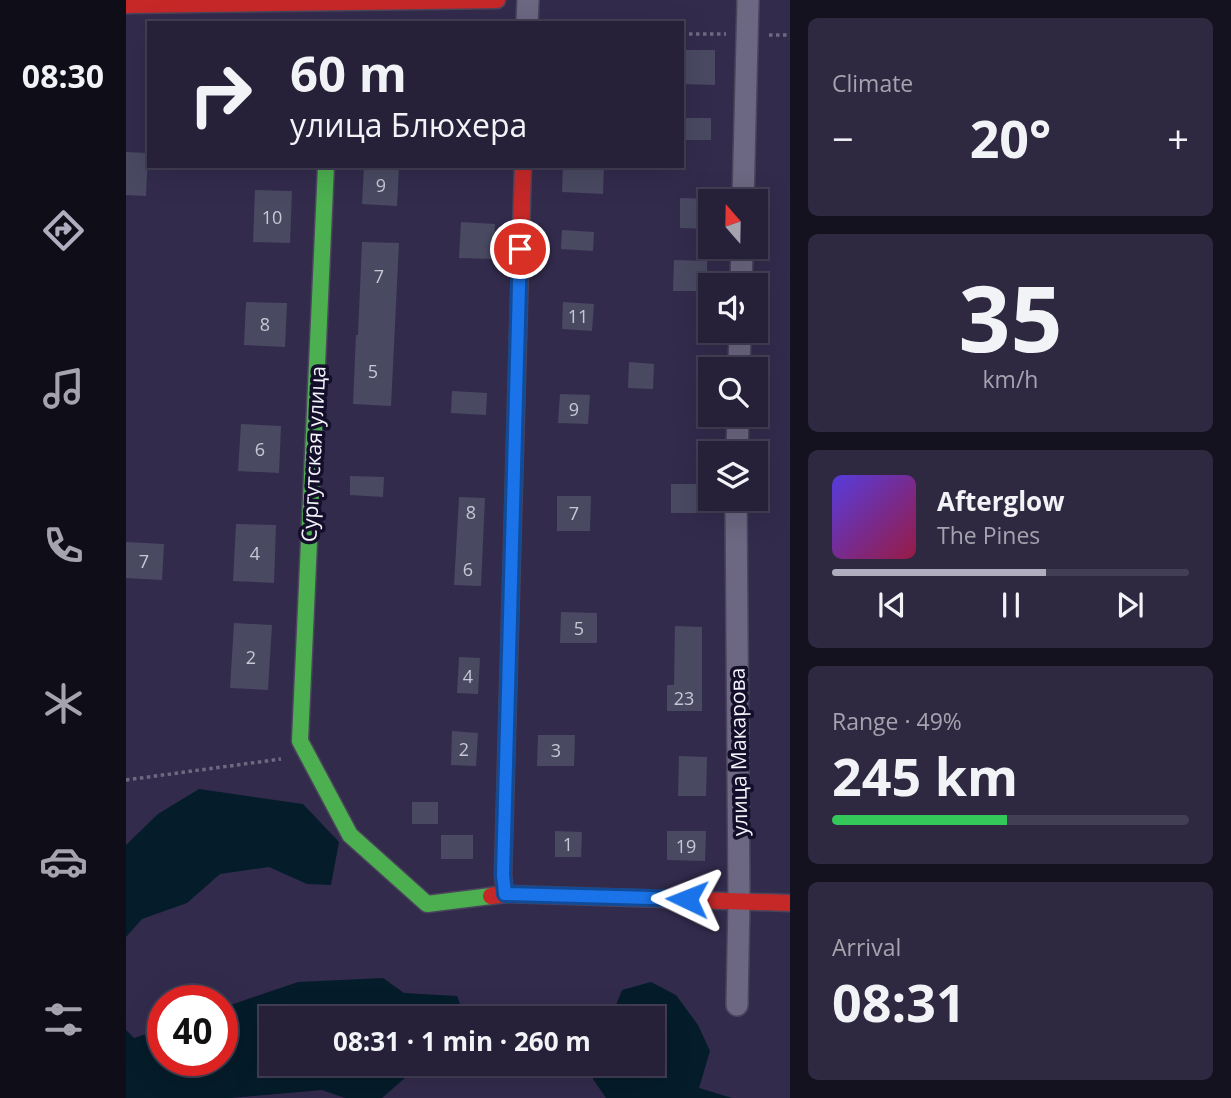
<!DOCTYPE html>
<html lang="en">
<head>
<meta charset="utf-8">
<style>
  :root { --surface:#262039; --page:#2e2841; --text:#f1f3f6; --muted:#a4a3ae; --line:#423e53; --accent:#b0adbe }
  body { margin:0; font-family:"Open Sans",sans-serif; background:var(--page); color:var(--text); height:100vh; display:flex; flex-direction:column; font-size:26px; white-space:nowrap }
  * { box-sizing:border-box; margin:0 }
  p { font-size:23px; color:var(--muted) }
  .icon { flex:none; width:38px; height:38px; fill:none; stroke:currentColor; stroke-width:2; stroke-linecap:round; stroke-linejoin:round }
  .map { position:relative; flex:1; overflow:hidden }
  .panel { display:flex; flex-direction:column; gap:18px; padding:18px; background:#15121f; width:441px }
  .panel>* { flex:none }
  .banner { position:absolute; left:21px; top:21px; width:537px; height:147px; border-radius:0px; box-shadow:0 7px 28px #0002,0 0 0 2px var(--line); background:#262039; color:var(--text); overflow:hidden }
  .needle { width:46px; rotate:340deg }
  .tools { position:absolute; left:572px; top:189px; display:grid; gap:14px }
  .tools a { display:grid; place-items:center; width:70px; height:70px; border-radius:0px; background:var(--surface); box-shadow:0 7px 28px #0002,0 0 0 2px var(--line); font-size:35px }
  .speed { position:absolute; left:21px; top:985px; display:flex; gap:14px; font-size:35px; font-weight:700; text-align:center }
  .speed>* { display:grid; place-content:center; width:91px; height:91px; border-radius:50%; background:var(--surface); box-shadow:0 7px 28px #0002,0 0 0 2px var(--line); line-height:1 }
  .speed .limit { border:10px solid #d22; background:#fff; color:#111 }
  .pin { position:absolute; display:grid; place-items:center; width:60px; height:60px; color:#fff; margin:-30px; border:4px solid #fff; border-radius:50%; box-shadow:0 2px 7px #0007 }
  .me { position:absolute; width:77px; margin:-38px; rotate:272deg; stroke-linejoin:round; filter:drop-shadow(0 0 5px #0008) }
  .turn { display:flex; align-items:center; gap:24px; height:147px; padding:0 28px; font-size:32px }
  .turn .icon { width:91px; height:91px; stroke-width:2.5 }
  .turn b { display:block; font-size:49px; line-height:60px }
  .big { font-size:52px; font-weight:700; line-height:1.1 }
  .panel .tile { flex:1; display:flex; flex-direction:column; justify-content:center; gap:10px; min-width:0; padding:0 24px; border-radius:10px; background:var(--page) }
  .panel .dial { align-items:center; gap:0 }
  .dial b { font-size:91px; line-height:1 }
  .song { display:flex; align-items:center; gap:21px }
  .cover { width:84px; height:84px; border-radius:10px; background:linear-gradient(135deg,hsl(250 70% 55%),hsl(340 70% 35%)) }
  .played { height:7px; border-radius:4px; background:linear-gradient(90deg,var(--accent) 60%,var(--line) 60%) }
  .keys { display:flex; justify-content:space-around; direction:ltr }
  .heat { display:flex; justify-content:space-between; align-items:center; font-size:38px; direction:ltr }
  .charge { height:10px; border-radius:5px; background:linear-gradient(90deg,#34c759 49%,var(--line) 0) }
  .trip { position:absolute; left:133px; top:1006px; width:406px; height:70px; border-radius:0px; background:var(--surface); box-shadow:0 7px 28px #0002,0 0 0 2px var(--line); font-weight:700; line-height:70px; text-align:center }
  main { display:flex; flex:1; min-height:0 }
  .tab-bar { display:flex; flex-direction:column; width:126px; justify-content:space-around; align-items:center; background:#0f0d17; color:var(--muted) }
  .tab-bar .icon { width:49px; height:49px }
  .tab-bar .active { color:var(--accent) }
  .tab-bar b { font-size:32px; color:var(--text) }
  .map>svg:first-child { display:block }
  .water { fill:#051c2a }
  .building { fill:#494962 }
  .lines { fill:none; stroke-linecap:round; stroke-linejoin:round }
  .street-casing { stroke:#4b455c; stroke-width:24 }
  .fast-casing { stroke:#4b455c; stroke-width:19 }
  .jam-casing { stroke:#4b455c; stroke-width:19 }
  .path { stroke:#6e6980; stroke-width:3.5; stroke-dasharray:3.5 3.5; stroke-linecap:butt }
  .street { stroke:#6c6782; stroke-width:21 }
  .fast { stroke:#4caf50; stroke-width:16 }
  .jam { stroke:#c62828; stroke-width:16 }
  .route-casing { stroke:#114b97; stroke-width:18 }
  .route { stroke:#1a73e8; stroke-width:12 }
  .labels { text-anchor:middle; dominant-baseline:central; stroke-width:7; stroke-linejoin:round; paint-order:stroke }
  .number-label { font-size:18px; fill:#c8c8d5 }
  .street-label { font-size:21px; fill:#f3f3fb; stroke:#130e29 }
</style>
</head>
<body>
<main>
<nav class="tab-bar">
<b>08:30</b>
<svg class="icon active" aria-label="directions" viewBox="0 0 24 24"><path d="M12 3l9 9-9 9-9-9zM9 14v-3h6M13 9l2 2-2 2"/></svg>
<svg class="icon" aria-label="music" viewBox="0 0 24 24"><path d="M9 18V5l10-2v13"/><circle cx="6" cy="18" r="3"/><circle cx="16" cy="16" r="3"/></svg>
<svg class="icon" aria-label="phone" viewBox="0 0 24 24"><path d="M5 4h4l2 5-3 2q2 4 5 5l2-3 5 2v4C11 20 4 13 5 4z"/></svg>
<svg class="icon" aria-label="climate" viewBox="0 0 24 24"><path d="M12 3v18M4 7l16 10M4 17L20 7"/></svg>
<svg class="icon" aria-label="car" viewBox="0 0 24 24"><path d="M5 17H2v-5l4-1 3-4h7l3 4 3 1v5h-3M9 17h6M6 11h13"/><circle cx="7" cy="17" r="2"/><circle cx="17" cy="17" r="2"/></svg>
<svg class="icon" aria-label="filters" viewBox="0 0 24 24"><path d="M4 7h16M4 17h16"/><circle cx="9" cy="7" r="2"/><circle cx="15" cy="17" r="2"/></svg>
</nav>
<div class="map">
<svg width="664" height="1098" viewBox="0 0 664 1098">
  <rect width="100%" height="100%" fill="#332b4c"/>
  <path class="water" d="M73 789 177 804 213 842 205 885 181 884 143 867 94 874 61 903 16 919 0 937V845L32 814Z
    M257 978 278 993 331 996 339 1018H145V1064H321L280 1077 256 1098H219L196 1090 105 1098H0V1030L8 1038 37 1029V1060H96V1008L172 982Z
    M525 982 550 995 572 1025 584 1051 573 1088 606 1098H480L467 1079V1064H527V1018H485L496 990Z"/>
  <path class="building" d="M556 50H589V85L556 84Z
    M556 118H585V140H556Z
    M0 152 22 153 20 196 0 195Z
    M238 166H273L271 206 236 204Z
    M437 166H478L477 194 436 192Z
    M129 190 166 191 164 243 127 242Z
    M554 198 584 199V229L554 228Z
    M335 222 369 224 367 259 333 258Z
    M436 230 468 232 467 251 435 249Z
    M236 242 273 243 265 406 227 404 230 335H232Z
    M548 260 581 261V291H547Z
    M120 302 161 303 159 347 118 345Z
    M437 302 468 304 466 331 436 329Z
    M503 362 528 364 527 389 502 388Z
    M326 391 361 393 360 415 325 413Z
    M434 394 464 395 462 424 432 423Z
    M115 424 155 426 153 473 112 471Z
    M224 476 258 477 257 497 224 495Z
    M545 484H574V513H545Z
    M431 496H465L464 531H431Z
    M333 497 359 498 355 586 328 585Z
    M110 524 150 525 148 583 107 581Z
    M0 542 38 544 36 580 0 578Z
    M435 612 471 613V643H434Z
    M108 623 146 625 142 690 104 688Z
    M549 626 576 627V711H541V685H548Z
    M333 657 354 658 352 694 331 693Z
    M326 731 352 733 350 766 325 765Z
    M412 735H449L448 766H411Z
    M553 756 581 757 580 796H552Z
    M286 802H312V824H286Z
    M429 831 456 832 455 857H429Z
    M541 831H580L579 861 541 860Z
    M315 835H347V859H315Z"/>
  <g class="lines">
    <defs>
      <path id="street" d="M401 23 402 0
        M617 201 622 0
        M615 285 616 247
        M613 369 614 331
        M611 453 612 415
        M610 499 613 901 611 1005"/>
      <path id="fast" d="M200 166 174 741 224 835 301 904 365 896
        M379 894 377 875 392 336"/>
      <path id="jam" d="M0 5 371 0
        M392 336 397 166
        M365 896 379 894 664 903"/>
    </defs>
    <use href="#street" class="street-casing"/>
    <use href="#fast" class="fast-casing"/>
    <use href="#jam" class="jam-casing"/>
    <path class="path" d="M556 34H600
      M643 35H664
      M0 780 155 759"/>
    <use href="#street" class="street"/>
    <use href="#fast" class="fast"/>
    <use href="#jam" class="jam"/>
  </g>
  <g class="lines">
    <defs>
      <path id="route" d="M394 249 377 875 379 894 561 899"/>
    </defs>
    <use href="#route" class="route-casing"/>
    <use href="#route" class="route"/>
  </g>
  <g class="labels">
    <g class="number-label">
      <text x="255" y="185">9</text>
      <text x="146" y="217">10</text>
      <text x="253" y="276">7</text>
      <text x="452" y="316">11</text>
      <text x="139" y="324">8</text>
      <text x="247" y="371">5</text>
      <text x="448" y="409">9</text>
      <text x="134" y="449">6</text>
      <text x="345" y="512">8</text>
      <text x="448" y="513">7</text>
      <text x="129" y="553">4</text>
      <text x="18" y="561">7</text>
      <text x="342" y="569">6</text>
      <text x="453" y="628">5</text>
      <text x="125" y="657">2</text>
      <text x="342" y="676">4</text>
      <text x="558" y="698">23</text>
      <text x="338" y="749">2</text>
      <text x="430" y="750">3</text>
      <text x="442" y="844">1</text>
      <text x="560" y="846">19</text>
    </g>
    <g class="street-label">
      <text transform="translate(187 454) rotate(-87)">Сургутская улица</text>
      <text transform="translate(612 752) rotate(-91)">улица Макарова</text>
    </g>
  </g>
</svg>
<div class="tools">
<a><svg class="needle" viewBox="-14 -14 28 28"><path d="M0-13l5 13h-10z" fill="#e53935"/><path d="M0 13l5-13h-10z" fill="#a4a3ae"/></svg></a>
<a><svg class="icon" aria-label="sound" viewBox="0 0 24 24"><path d="M4 9h4l5-4v14l-5-4H4zM17 9q2 3 0 6"/></svg></a>
<a><svg class="icon" aria-label="search" viewBox="0 0 24 24"><circle cx="10" cy="10" r="6"/><path d="M15 15l6 6"/></svg></a>
<a><svg class="icon" aria-label="layers" viewBox="0 0 24 24"><path d="M12 4l9 5-9 5-9-5zM3 14l9 5 9-5"/></svg></a>
</div>
<div class="speed"><div class="limit">40</div></div>
<div class="pin" style="left:394px;top:249px;background:#d93025"><svg class="icon" aria-label="arrive" viewBox="0 0 24 24"><path d="M6 21V4h12l-3 4 3 4H6"/></svg></div>
<svg class="me" style="left:561px;top:899px" viewBox="-20 -20 40 40"><path d="M0-17L14 15 0 8-14 15z" fill="#1a73e8" stroke="#fff" stroke-width="4"/></svg>
<div class="trip">08:31 · 1 min · 260 m</div>
<div class="banner">
<div class="turn"><svg class="icon" aria-label="right" viewBox="0 0 24 24"><path d="M7 20v-9h11M14 6l5 5-5 5"/></svg><div><b>60 m</b>улица Блюхера</div></div>
</div>
</div>
<section class="panel">
<div class="tile"><p>Climate</p>
<div class="heat"><a>−</a><b class="big">20°</b><a>+</a></div>
</div>
<div class="tile dial"><b>35</b><p>km/h</p></div>
<div class="tile">
<div class="song"><i class="cover"></i><div><b>Afterglow</b><p>The Pines</p></div></div>
<div class="played"></div>
<div class="keys"><svg class="icon" aria-label="previous" viewBox="0 0 24 24"><path d="M18 5L8 12l10 7zM5 5v14"/></svg><svg class="icon" aria-label="pause" viewBox="0 0 24 24"><path d="M8 5v14M16 5v14"/></svg><svg class="icon" aria-label="next" viewBox="0 0 24 24"><path d="M6 5l10 7-10 7zM19 5v14"/></svg></div>
</div>
<div class="tile"><p>Range · 49%</p><b class="big">245 km</b><div class="charge"></div></div>
<div class="tile"><p>Arrival</p><b class="big">08:31</b></div>
</section>
</main>
</body>
</html>
